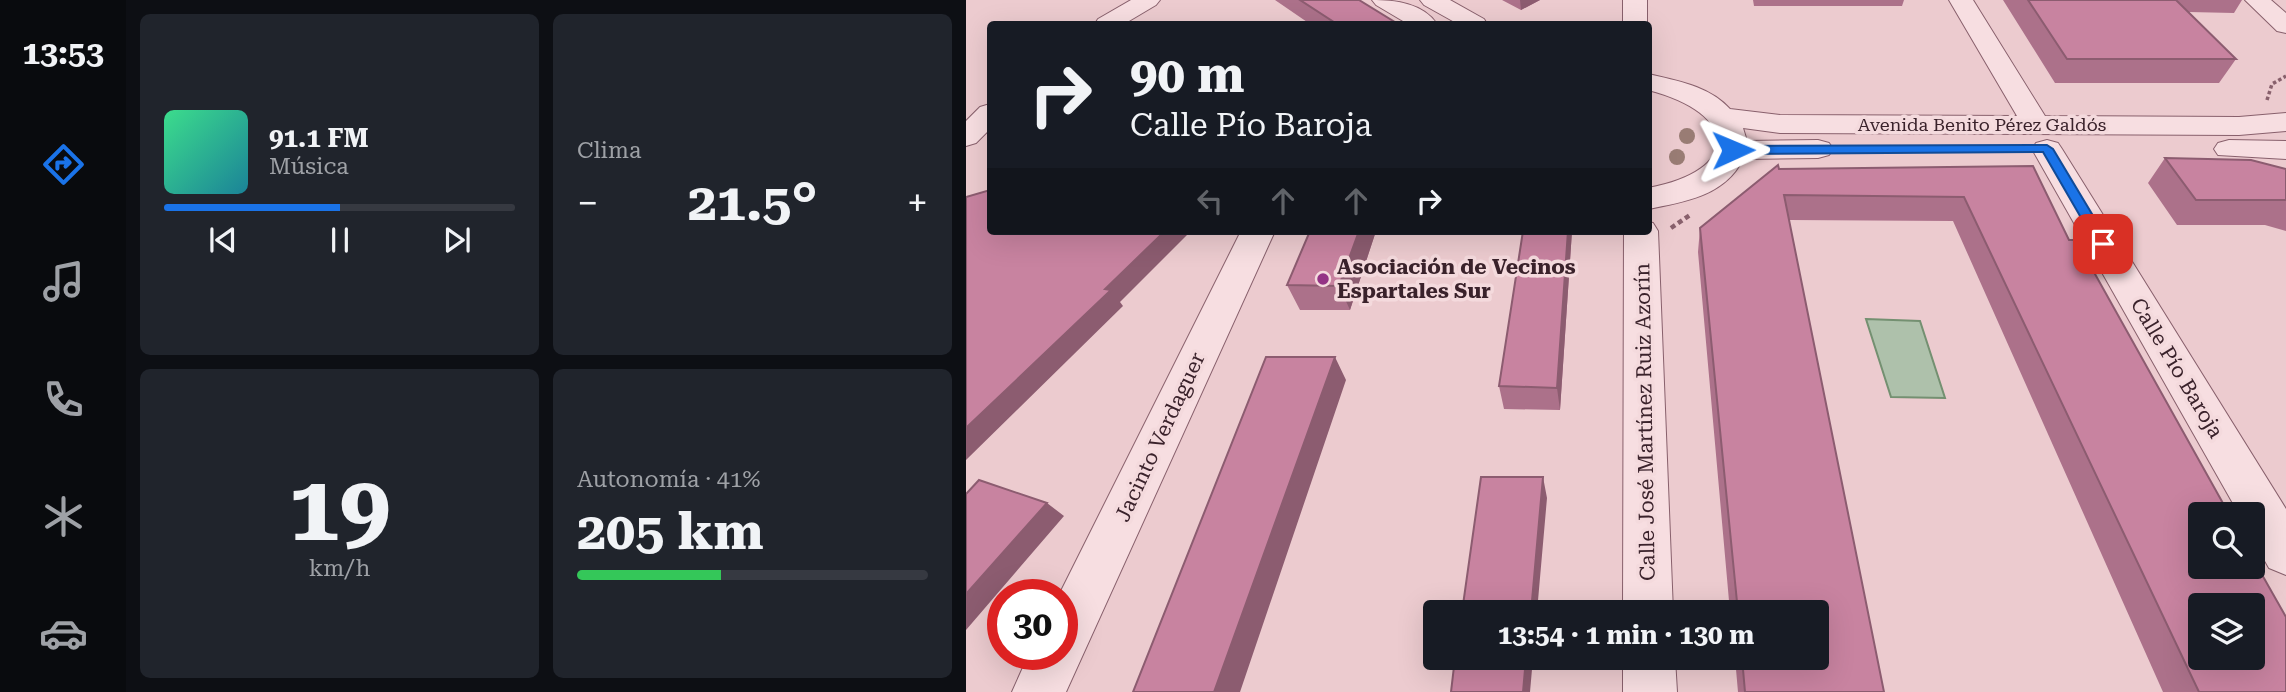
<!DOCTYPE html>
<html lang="es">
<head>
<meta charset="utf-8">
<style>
  :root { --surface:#171b24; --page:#20242c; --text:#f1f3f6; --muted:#9ea1a6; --line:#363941; --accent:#1a73e8 }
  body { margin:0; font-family:"Roboto Serif",serif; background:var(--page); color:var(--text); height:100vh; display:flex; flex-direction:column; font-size:26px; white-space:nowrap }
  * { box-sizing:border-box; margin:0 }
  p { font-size:23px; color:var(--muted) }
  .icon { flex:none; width:38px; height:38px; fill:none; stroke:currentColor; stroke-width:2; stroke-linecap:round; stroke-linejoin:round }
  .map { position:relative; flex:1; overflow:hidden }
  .side { display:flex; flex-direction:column; gap:14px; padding:14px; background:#0d0f14; width:840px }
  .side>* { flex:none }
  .hud { position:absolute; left:21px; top:21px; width:665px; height:214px; border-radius:7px; box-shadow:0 7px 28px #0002; background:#171b24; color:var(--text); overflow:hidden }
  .tools { position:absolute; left:1222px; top:502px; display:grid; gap:14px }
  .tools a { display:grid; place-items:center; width:77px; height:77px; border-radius:7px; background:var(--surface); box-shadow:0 7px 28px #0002; font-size:35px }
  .speed { position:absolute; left:21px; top:579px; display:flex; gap:14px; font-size:35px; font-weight:700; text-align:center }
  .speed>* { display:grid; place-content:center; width:91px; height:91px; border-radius:50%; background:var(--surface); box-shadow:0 7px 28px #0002; line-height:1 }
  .speed .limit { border:10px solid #d22; background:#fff; color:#111 }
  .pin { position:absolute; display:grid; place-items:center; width:60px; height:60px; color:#fff; margin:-30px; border-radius:14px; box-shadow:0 4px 10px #0006 }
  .me { position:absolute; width:77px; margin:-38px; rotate:89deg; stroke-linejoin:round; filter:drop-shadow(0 0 5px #0008) }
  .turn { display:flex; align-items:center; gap:24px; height:147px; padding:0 28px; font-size:32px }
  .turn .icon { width:91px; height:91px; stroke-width:2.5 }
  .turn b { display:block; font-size:49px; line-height:60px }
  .lanes { display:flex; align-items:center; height:66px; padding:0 28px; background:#0003; justify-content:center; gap:35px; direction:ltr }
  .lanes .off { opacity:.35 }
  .big { font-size:52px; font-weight:700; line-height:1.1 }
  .side .card { flex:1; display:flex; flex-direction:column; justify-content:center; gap:10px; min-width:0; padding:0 24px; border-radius:10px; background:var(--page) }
  .side .dial { align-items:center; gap:0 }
  .dial b { font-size:91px; line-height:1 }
  .song { display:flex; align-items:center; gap:21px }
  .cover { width:84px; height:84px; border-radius:10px; background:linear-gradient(135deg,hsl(150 70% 55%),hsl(190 70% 35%)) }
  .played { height:7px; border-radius:4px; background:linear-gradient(90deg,var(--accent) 50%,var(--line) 50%) }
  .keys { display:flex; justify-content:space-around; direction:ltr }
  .heat { display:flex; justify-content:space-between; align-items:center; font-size:38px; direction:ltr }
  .charge { height:10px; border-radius:5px; background:linear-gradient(90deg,#34c759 41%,var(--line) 0) }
  .side .tiles { flex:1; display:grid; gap:14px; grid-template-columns:repeat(2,1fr) }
  .trip { position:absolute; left:457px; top:600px; width:406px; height:70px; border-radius:7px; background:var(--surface); box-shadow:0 7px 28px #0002; font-weight:700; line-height:70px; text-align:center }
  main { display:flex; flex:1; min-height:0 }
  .tab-bar { display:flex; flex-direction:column; width:126px; justify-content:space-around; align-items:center; background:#090b0e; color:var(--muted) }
  .tab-bar .icon { width:49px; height:49px }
  .tab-bar .current { color:var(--accent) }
  .tab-bar b { font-size:32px; color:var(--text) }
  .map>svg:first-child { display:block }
  .water { fill:#aec1ab; stroke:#749071; stroke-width:2 }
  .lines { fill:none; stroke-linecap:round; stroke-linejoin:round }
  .minor-casing { stroke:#88606c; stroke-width:2 }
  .path-far1 { stroke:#88606c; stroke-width:3.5; stroke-dasharray:3.5 2.5; stroke-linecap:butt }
  .path { stroke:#88606c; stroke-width:4.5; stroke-dasharray:5 3.5; stroke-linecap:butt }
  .minor { fill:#f7dee1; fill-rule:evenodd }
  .tree { fill:#997c74 }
  .wall { fill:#ac718a }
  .shaded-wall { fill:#8c5c70 }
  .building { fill:#c883a0; stroke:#8c5c70; stroke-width:2; fill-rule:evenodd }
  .route { fill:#1a73e8; stroke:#114b97; stroke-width:2 }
  .poi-dot { fill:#943385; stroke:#f4dadd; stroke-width:2.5 }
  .labels { text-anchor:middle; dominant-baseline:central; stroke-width:7; stroke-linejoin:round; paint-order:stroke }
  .far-street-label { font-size:18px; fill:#3a222b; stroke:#f4dadd }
  .poi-label { font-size:21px; font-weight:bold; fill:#3a222b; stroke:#f4dadd; text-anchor:start }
  .street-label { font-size:21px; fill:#3a222b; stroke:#f4dadd }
</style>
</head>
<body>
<main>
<nav class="tab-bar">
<b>13:53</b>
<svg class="icon current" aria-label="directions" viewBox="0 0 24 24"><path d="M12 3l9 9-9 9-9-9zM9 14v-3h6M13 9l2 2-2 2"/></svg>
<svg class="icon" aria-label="music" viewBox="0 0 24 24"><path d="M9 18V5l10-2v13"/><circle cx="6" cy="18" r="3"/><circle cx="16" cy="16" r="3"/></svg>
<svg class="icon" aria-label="phone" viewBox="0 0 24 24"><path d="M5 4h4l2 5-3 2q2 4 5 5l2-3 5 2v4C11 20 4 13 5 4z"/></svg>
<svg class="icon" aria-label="climate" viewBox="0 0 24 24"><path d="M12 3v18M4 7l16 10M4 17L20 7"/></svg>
<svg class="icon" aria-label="car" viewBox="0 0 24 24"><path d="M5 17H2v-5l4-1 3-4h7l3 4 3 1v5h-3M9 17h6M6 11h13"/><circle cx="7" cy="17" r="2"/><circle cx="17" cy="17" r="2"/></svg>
</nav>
<section class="side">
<div class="tiles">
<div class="card">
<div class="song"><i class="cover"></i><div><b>91.1 FM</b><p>Música</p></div></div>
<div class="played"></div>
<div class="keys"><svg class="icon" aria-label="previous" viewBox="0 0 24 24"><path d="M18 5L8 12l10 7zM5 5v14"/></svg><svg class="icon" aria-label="pause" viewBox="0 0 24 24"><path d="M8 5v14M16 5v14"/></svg><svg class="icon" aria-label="next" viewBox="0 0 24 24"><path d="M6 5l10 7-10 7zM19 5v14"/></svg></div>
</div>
<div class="card"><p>Clima</p>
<div class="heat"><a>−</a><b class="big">21.5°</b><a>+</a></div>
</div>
<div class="card dial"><b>19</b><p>km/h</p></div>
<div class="card"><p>Autonomía · 41%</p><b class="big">205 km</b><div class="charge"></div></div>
</div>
</section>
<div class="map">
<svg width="1320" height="692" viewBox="0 0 1320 692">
  <rect width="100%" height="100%" fill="#eccbcf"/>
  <path class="water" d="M900 319 954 321 979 398 925 397Z"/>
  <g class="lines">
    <defs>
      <path id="minor" d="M165 0H194L190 5 158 24H129L132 19Z
        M406 0C429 0 457 3 471 24H442L410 5Z
        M454 0H484L518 19 521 24H492L458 5Z
        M657 0H681V24H657Z
        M983 0H1007L1079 116 1273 117 1320 113V131L1273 135 814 133 777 128 781 141 852 140 863 143 867 149 863 155 852 158 777 159C759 196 718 202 682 209V188C777 170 772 113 682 90V74C712 81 743 86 764 109L814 115 1051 116Z
        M1279 0H1305L1320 13V33L1311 31Z
        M24 104V129L10 143 0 146V121L14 107Z
        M1081 140 1092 143 1096 149 1320 509V575L1303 568 1286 538V514H1273L1066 149 1070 143Z
        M1263 140 1320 141V159L1252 155 1248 149 1252 143Z
        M682 222 687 223 692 231 707 612H657L658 231H682Z
        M275 231H309L100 692H46L63 654H96V595H93Z
        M657 658H709L711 692H657Z"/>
    </defs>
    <use href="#minor" class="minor-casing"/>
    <path class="path-far1" d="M1301 100 1306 84 1320 76"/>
    <path class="path" d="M705 228 724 215"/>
    <use href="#minor" class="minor"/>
  </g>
  <g class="tree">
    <circle cx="721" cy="136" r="8"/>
    <circle cx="711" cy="157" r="8"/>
  </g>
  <path class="wall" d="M309 0H393L432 24H344Z
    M536 0H574L555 10Z
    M787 0H938L936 6H788Z
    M1037 0H1276L1268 13 1223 12 1270 59 1253 83H1089Z
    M1199 158 1320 169V231L1299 225H1211L1182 183Z
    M1067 166 1320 692H1197L987 221 823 220 918 692H772L769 658H850V612H764L732 252 734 228 813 169Z
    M410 231 384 310H334L321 285Z
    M557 231H606L594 410 538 409 533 386Z"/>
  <path class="shaded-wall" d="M554 0H574L555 10Z
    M199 231H225L154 302 157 306 0 460V428L139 289Z
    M393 231H410L384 310 373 286Z
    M602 231H606L594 410 591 388Z
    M369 357 380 380 274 692H248Z
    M577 477 581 498 571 612H565Z
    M81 503 98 516 0 630V594Z
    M560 658H567L564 692H557Z"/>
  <path class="building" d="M334 0H393L432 24H371Z
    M1062 0H1210L1270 59H1101Z
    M1199 158 1285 160 1320 169V200H1230Z
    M812 165 813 169 1067 166 1103 240H1110L1263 514H1234V567H1286V557L1320 617V692H1233L998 197 818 195 918 692H779L776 658H850V612H772L734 228ZM1234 606H1286V658H1234Z
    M24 190V231H199L139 289 145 290 0 428V197Z
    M344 231H393L373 286 321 285Z
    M557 231H602L591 388 533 386Z
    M300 357H369L248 692H167Z
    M515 477H577L565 612H496Z
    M13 480 81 503 0 594V494Z
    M489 658H560L557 692H485Z"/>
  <path class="route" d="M1081 145 1087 149 1144 244 1142 247H1132L1077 152 767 154 761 150 767 146Z"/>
  <circle class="poi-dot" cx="357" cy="279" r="7"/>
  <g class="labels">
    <g class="far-street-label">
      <text x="1016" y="124">Avenida Benito Pérez Galdós</text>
    </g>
    <g class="poi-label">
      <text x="371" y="267">Asociación de Vecinos<tspan x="371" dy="24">Espartales Sur</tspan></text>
    </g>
    <g class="street-label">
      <text transform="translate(1211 368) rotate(59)">Calle Pío Baroja</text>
      <text transform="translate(679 422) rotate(-91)">Calle José Martínez Ruiz Azorín</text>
      <text transform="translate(194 437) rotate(-65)">Jacinto Verdaguer</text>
    </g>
  </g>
</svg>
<div class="tools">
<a><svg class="icon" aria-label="search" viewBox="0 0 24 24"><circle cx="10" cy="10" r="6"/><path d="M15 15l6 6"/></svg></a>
<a><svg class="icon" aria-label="layers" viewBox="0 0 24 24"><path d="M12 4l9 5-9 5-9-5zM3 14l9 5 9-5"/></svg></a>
</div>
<div class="speed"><div class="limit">30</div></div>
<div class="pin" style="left:1137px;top:244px;background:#d93025"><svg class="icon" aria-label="arrive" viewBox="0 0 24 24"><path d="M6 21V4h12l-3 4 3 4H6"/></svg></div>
<svg class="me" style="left:767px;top:150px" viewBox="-20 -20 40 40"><path d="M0-17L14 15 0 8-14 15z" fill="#1a73e8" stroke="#fff" stroke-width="4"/></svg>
<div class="trip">13:54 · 1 min · 130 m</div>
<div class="hud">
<div class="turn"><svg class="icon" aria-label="right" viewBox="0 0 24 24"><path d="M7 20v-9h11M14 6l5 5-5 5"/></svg><div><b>90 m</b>Calle Pío Baroja</div></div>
<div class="lanes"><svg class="icon off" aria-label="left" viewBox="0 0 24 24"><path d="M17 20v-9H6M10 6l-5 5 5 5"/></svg><svg class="icon off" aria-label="ahead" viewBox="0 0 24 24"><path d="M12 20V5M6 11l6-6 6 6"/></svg><svg class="icon off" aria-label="ahead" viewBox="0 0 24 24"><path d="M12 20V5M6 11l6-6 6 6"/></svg><svg class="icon" aria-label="right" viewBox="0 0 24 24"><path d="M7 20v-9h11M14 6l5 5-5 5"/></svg></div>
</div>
</div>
</main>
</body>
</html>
